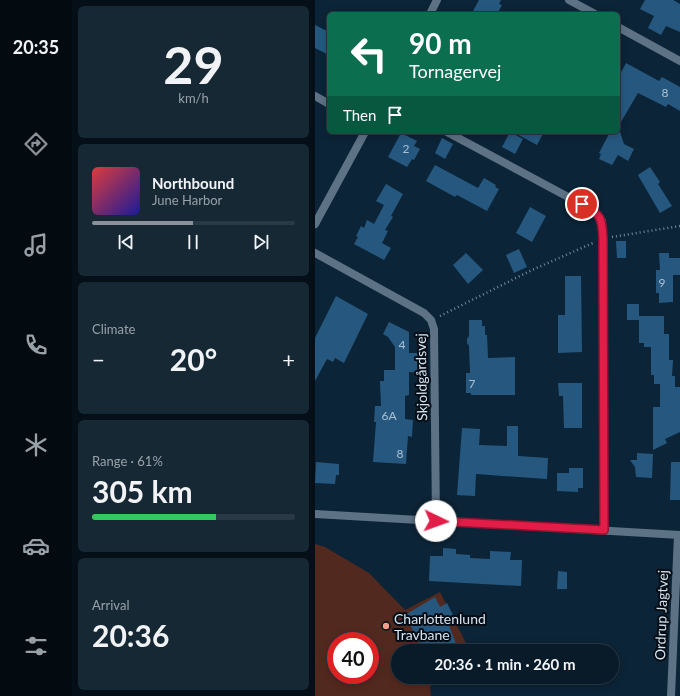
<!DOCTYPE html>
<html lang="en">
<head>
<meta charset="utf-8">
<style>
  :root { --surface:#091b29; --page:#172835; --text:#f1f3f6; --muted:#99a1a8; --line:#293946; --accent:#8c9099 }
  body { margin:0; font-family:Lato,sans-serif; background:var(--page); color:var(--text); height:100vh; display:flex; flex-direction:column; font-size:15px; white-space:nowrap }
  * { box-sizing:border-box; margin:0 }
  p { font-size:13px; color:var(--muted) }
  .icon { flex:none; width:22px; height:22px; fill:none; stroke:currentColor; stroke-width:2; stroke-linecap:round; stroke-linejoin:round }
  .map { position:relative; flex:1; overflow:hidden }
  .panel { display:flex; flex-direction:column; gap:6px; padding:6px; background:#050f17; width:243px }
  .panel>* { flex:none }
  .hud { position:absolute; left:12px; top:12px; width:293px; height:122px; border-radius:6px; box-shadow:0 2px 10px #0003,0 0 0 1px var(--line); background:#0b6e4f; color:#fff; overflow:hidden }
  .speed { position:absolute; left:12px; top:632px; display:flex; gap:8px; font-size:20px; font-weight:700; text-align:center }
  .speed>* { display:grid; place-content:center; width:52px; height:52px; border-radius:50%; background:var(--surface); box-shadow:0 2px 10px #0003,0 0 0 1px var(--line); line-height:1 }
  .speed .limit { border:6px solid #d22; background:#fff; color:#111 }
  .pin { position:absolute; display:grid; place-items:center; width:34px; height:34px; color:#fff; margin:-17px; border:2px solid #fff; border-radius:50%; box-shadow:0 1px 4px #0007 }
  .me { position:absolute; width:44px; margin:-22px; rotate:93deg; stroke-linejoin:round; filter:drop-shadow(0 0 3px #0008) }
  .turn { display:flex; align-items:center; gap:14px; height:84px; padding:0 16px; font-size:18px }
  .turn .icon { width:52px; height:52px; stroke-width:2.5 }
  .turn b { display:block; font-size:28px; line-height:34px }
  .then { display:flex; align-items:center; height:38px; padding:0 16px; background:#0003; gap:8px; font-size:15px }
  .big { font-size:30px; font-weight:700; line-height:1.1 }
  .panel .tile { flex:1; display:flex; flex-direction:column; justify-content:center; gap:6px; min-width:0; padding:0 14px; border-radius:6px; background:var(--page) }
  .panel .dial { align-items:center; gap:0 }
  .dial b { font-size:52px; line-height:1 }
  .song { display:flex; align-items:center; gap:12px }
  .cover { width:48px; height:48px; border-radius:6px; background:linear-gradient(135deg,hsl(0 70% 55%),hsl(240 70% 35%)) }
  .played { height:4px; border-radius:2px; background:linear-gradient(90deg,var(--accent) 50%,var(--line) 50%) }
  .keys { display:flex; justify-content:space-around; direction:ltr }
  .heat { display:flex; justify-content:space-between; align-items:center; font-size:22px; direction:ltr }
  .charge { height:6px; border-radius:3px; background:linear-gradient(90deg,#34c759 61%,var(--line) 0) }
  .trip { position:absolute; left:76px; top:644px; width:228px; height:40px; border-radius:20px; background:var(--surface); box-shadow:0 2px 10px #0003,0 0 0 1px var(--line); font-weight:700; line-height:40px; text-align:center }
  main { display:flex; flex:1; min-height:0 }
  .tab-bar { display:flex; flex-direction:column; width:72px; justify-content:space-around; align-items:center; background:#040b10; color:var(--muted) }
  .tab-bar .icon { width:28px; height:28px }
  .tab-bar .current { color:var(--accent) }
  .tab-bar b { font-size:18px; color:var(--text) }
  .map>svg:first-child { display:block }
  .grass { fill:#52291f; fill-rule:evenodd }
  .building { fill:#26587f }
  .lines { fill:none; stroke-linecap:round; stroke-linejoin:round }
  .path { stroke:#778999; stroke-width:2.5; stroke-dasharray:1 3; stroke-linecap:butt }
  .minor { stroke:#5e7285; stroke-width:8 }
  .tertiary { stroke:#5e7285; stroke-width:8 }
  .route-casing { stroke:#92132f; stroke-width:10 }
  .route { stroke:#e11d48; stroke-width:7 }
  .poi-dot { fill:#f49e89; stroke:#040d15; stroke-width:1.5 }
  .labels { text-anchor:middle; dominant-baseline:central; stroke-width:4; stroke-linejoin:round; paint-order:stroke }
  .number-label { font-size:12px; fill:#aac1d4 }
  .street-label { font-size:14px; fill:#d6e4f1; stroke:#040d15 }
  .poi-label { font-size:14px; fill:#d6e4f1; stroke:#040d15; text-anchor:start }
</style>
</head>
<body>
<main>
<nav class="tab-bar">
<b>20:35</b>
<svg class="icon current" aria-label="directions" viewBox="0 0 24 24"><path d="M12 3l9 9-9 9-9-9zM9 14v-3h6M13 9l2 2-2 2"/></svg>
<svg class="icon" aria-label="music" viewBox="0 0 24 24"><path d="M9 18V5l10-2v13"/><circle cx="6" cy="18" r="3"/><circle cx="16" cy="16" r="3"/></svg>
<svg class="icon" aria-label="phone" viewBox="0 0 24 24"><path d="M5 4h4l2 5-3 2q2 4 5 5l2-3 5 2v4C11 20 4 13 5 4z"/></svg>
<svg class="icon" aria-label="climate" viewBox="0 0 24 24"><path d="M12 3v18M4 7l16 10M4 17L20 7"/></svg>
<svg class="icon" aria-label="car" viewBox="0 0 24 24"><path d="M5 17H2v-5l4-1 3-4h7l3 4 3 1v5h-3M9 17h6M6 11h13"/><circle cx="7" cy="17" r="2"/><circle cx="17" cy="17" r="2"/></svg>
<svg class="icon" aria-label="filters" viewBox="0 0 24 24"><path d="M4 7h16M4 17h16"/><circle cx="9" cy="7" r="2"/><circle cx="15" cy="17" r="2"/></svg>
</nav>
<section class="panel">
<div class="tile dial"><b>29</b><p>km/h</p></div>
<div class="tile">
<div class="song"><i class="cover"></i><div><b>Northbound</b><p>June Harbor</p></div></div>
<div class="played"></div>
<div class="keys"><svg class="icon" aria-label="previous" viewBox="0 0 24 24"><path d="M18 5L8 12l10 7zM5 5v14"/></svg><svg class="icon" aria-label="pause" viewBox="0 0 24 24"><path d="M8 5v14M16 5v14"/></svg><svg class="icon" aria-label="next" viewBox="0 0 24 24"><path d="M6 5l10 7-10 7zM19 5v14"/></svg></div>
</div>
<div class="tile"><p>Climate</p>
<div class="heat"><a>−</a><b class="big">20°</b><a>+</a></div>
</div>
<div class="tile"><p>Range · 61%</p><b class="big">305 km</b><div class="charge"></div></div>
<div class="tile"><p>Arrival</p><b class="big">20:36</b></div>
</section>
<div class="map">
<svg width="365" height="696" viewBox="0 0 365 696">
  <rect width="100%" height="100%" fill="#0c2437"/>
  <path class="grass" d="M0 544 10 547 54 573 90 610 125 592 155 651H83V677H133L115 686 116 696H0ZM21 641H55V675H21Z"/>
  <path class="building" d="M164 0H186L184 4 187 5 182 14H165L158 11Z
    M330 0H358L365 4V32L351 26 346 35 333 28 339 16 325 9Z
    M0 25 14 32V55L0 48Z
    M311 63 344 81 347 77 365 87V111L353 104 351 107 323 93 303 127V78Z
    M195 132 208 139 200 154 187 147Z
    M198 132H229L222 145Z
    M295 132H305L309 144 319 149 313 161 303 155 297 165 284 159 286 154 284 153Z
    M86 133 102 141 99 146 105 149 99 160 97 159 92 167 73 157Z
    M127 138 138 144 130 159 120 153Z
    M120 165 163 188 169 178 181 185 180 187 184 189 172 211 142 195 140 197 111 181Z
    M335 167 345 182 343 184 357 206 345 213 324 177 323 175Z
    M71 184 88 194 76 216 78 217 70 230 73 231 67 243 76 248 69 260 39 244 43 237 41 236 46 226 49 228 52 220 59 224 69 205 61 201Z
    M215 207 231 216 217 242 201 233Z
    M301 241H311V258H302Z
    M204 249 212 267 199 273 191 255Z
    M151 253 168 270 153 284 138 265Z
    M344 253H354V258H365V275H358V302L344 303V293H341V270H345Z
    M250 276H266L267 352 243 353V315H250Z
    M21 296 53 314 29 363 20 358 18 362 12 359 0 381V338Z
    M312 304H324V316H349V334H354V360H358L357 376H360V387H365V432L350 439 352 443 338 450V407H345V384H339V375H336V347H329V343H324V320H312Z
    M154 320H167V326H170V335H172L173 358 200 357V395H156V393H151V373H155L154 346 152 343V339L154 336Z
    M74 322 94 332V353H109V373L94 372V395L90 396V419L98 420 97 437 93 436 91 464 58 462 61 422H59L60 406H66L65 381H69V370H80V347L73 337 68 334Z
    M243 383H267V428H249L248 396H244Z
    M192 426H203V456L233 458 232 479 161 474 160 496 142 495 147 428 165 429 164 445 192 446Z
    M322 453 338 454 337 478 321 477 320 467 315 460H322Z
    M1 462 24 464V475H21L20 484 0 483Z
    M356 462H365V500H355Z
    M254 468H268V488H263V492L242 491V473H254Z
    M128 548 141 549V554L155 555V558L175 559V551L196 552 195 560H207L206 586 114 581 115 556H128Z
    M243 571 252 572V589H242Z
    M120 597 125 607 132 603 138 615 131 618 144 651H108L104 642 90 615Z"/>
  <g class="lines">
    <path class="path" d="M297 237 365 226
      M125 316 217 270 278 243"/>
    <path class="minor" d="M254 0 280 14
      M115 14 122 0
      M303 27 365 61
      M0 96 14 104
      M132 132 281 212 287 221 288 238 289 530
      M0 224 50 132
      M0 253 109 313 116 320 119 329 121 521
      M356 696 363 535"/>
    <path class="tertiary" d="M0 514 365 535"/>
  </g>
  <g class="lines">
    <defs>
      <path id="route" d="M121 521 289 530 288 238C287 217 286 215 267 204"/>
    </defs>
    <use href="#route" class="route-casing"/>
    <use href="#route" class="route"/>
  </g>
  <circle class="poi-dot" cx="71" cy="626" r="4"/>
  <g class="labels">
    <g class="number-label">
      <text x="350" y="92">8</text>
      <text x="91" y="148">2</text>
      <text x="347" y="282">9</text>
      <text x="87" y="344">4</text>
      <text x="157" y="383">7</text>
      <text x="74" y="415">6A</text>
      <text x="85" y="453">8</text>
    </g>
    <g class="street-label">
      <text transform="translate(106 377) rotate(-91)">Skjoldgårdsvej</text>
      <text transform="translate(346 615) rotate(-88)">Ordrup Jagtvej</text>
    </g>
    <g class="poi-label">
      <text x="79" y="618">Charlottenlund<tspan x="79" dy="16">Travbane</tspan></text>
    </g>
  </g>
</svg>
<div class="speed"><div class="limit">40</div></div>
<div class="pin" style="left:267px;top:204px;background:#d93025"><svg class="icon" aria-label="arrive" viewBox="0 0 24 24"><path d="M6 21V4h12l-3 4 3 4H6"/></svg></div>
<svg class="me" style="left:121px;top:521px" viewBox="-20 -20 40 40"><circle r="19" fill="#fff"/><path d="M0-13L10 11 0 6-10 11z" fill="#e11d48"/></svg>
<div class="trip">20:36 · 1 min · 260 m</div>
<div class="hud">
<div class="turn"><svg class="icon" aria-label="left" viewBox="0 0 24 24"><path d="M17 20v-9H6M10 6l-5 5 5 5"/></svg><div><b>90 m</b>Tornagervej</div></div>
<div class="then">Then<svg class="icon" aria-label="arrive" viewBox="0 0 24 24"><path d="M6 21V4h12l-3 4 3 4H6"/></svg></div>
</div>
</div>
</main>
</body>
</html>
